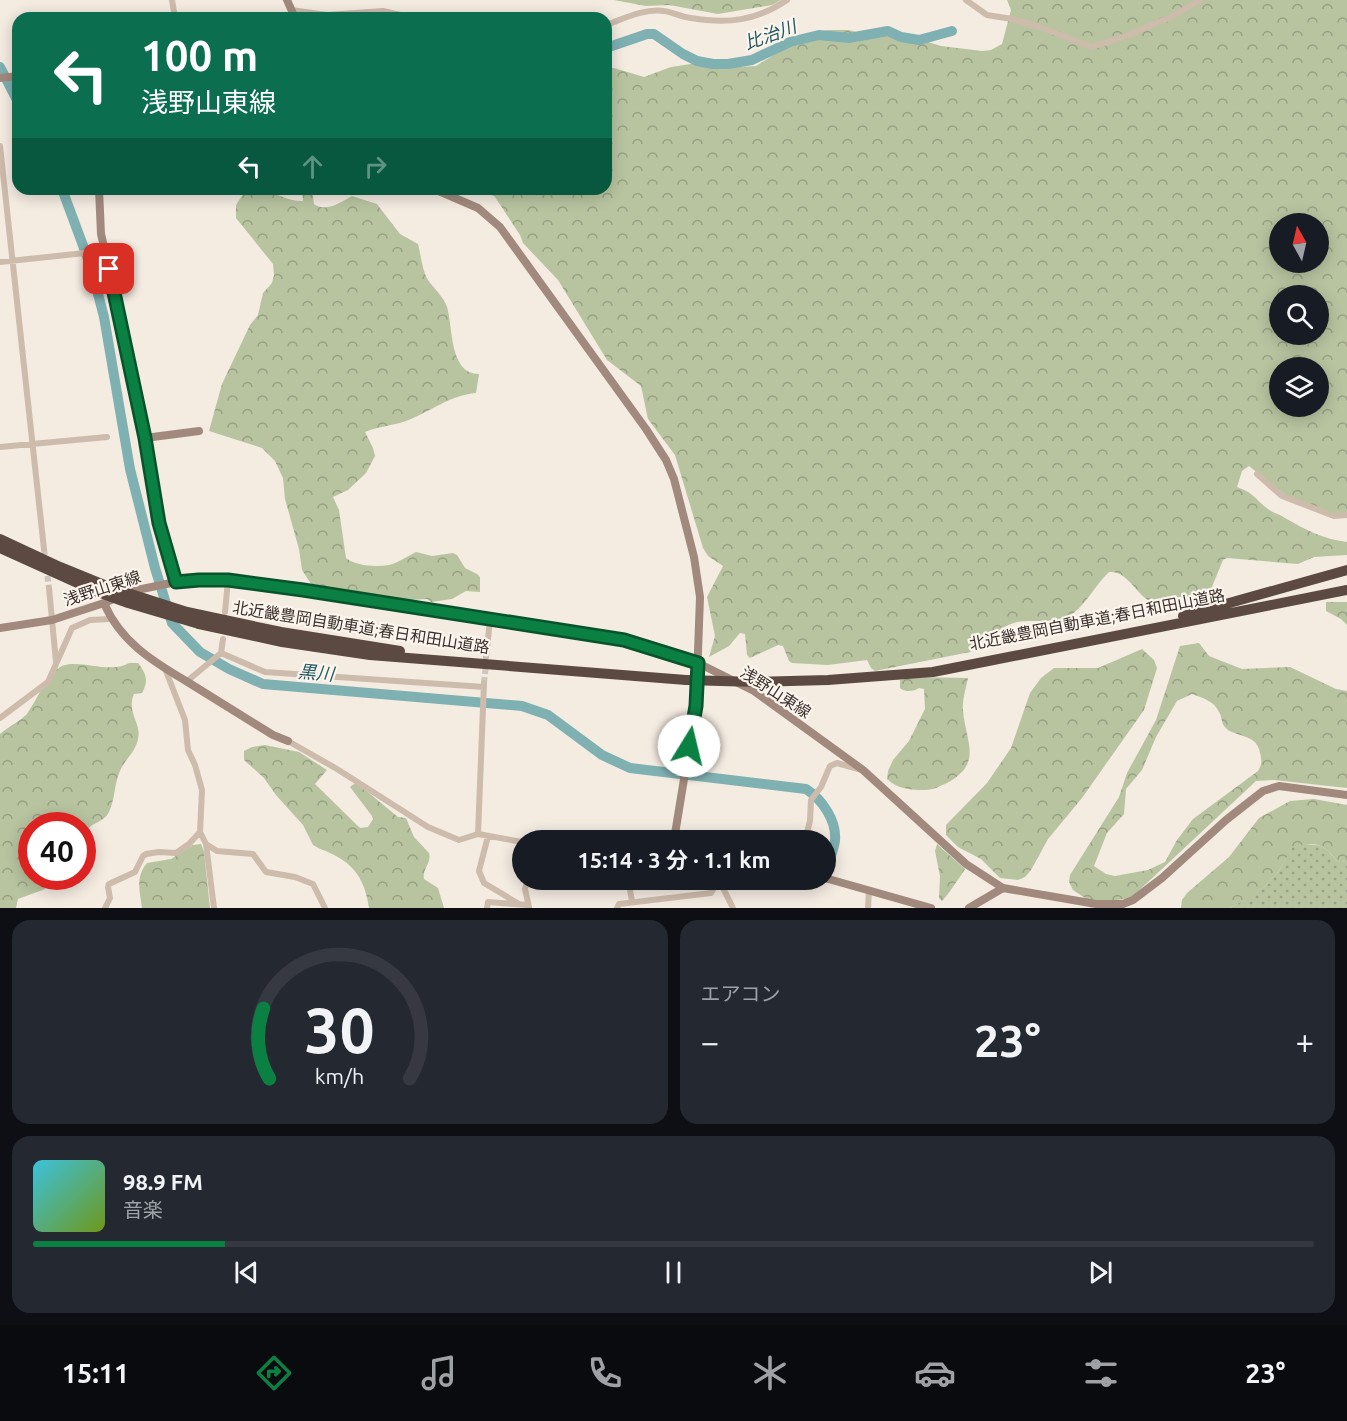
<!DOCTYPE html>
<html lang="ja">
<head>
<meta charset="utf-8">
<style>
  :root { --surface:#171b24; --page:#242831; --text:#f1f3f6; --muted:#9ea1a6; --line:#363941; --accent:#0b8043 }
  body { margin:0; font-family:Ubuntu,"Noto Sans JP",sans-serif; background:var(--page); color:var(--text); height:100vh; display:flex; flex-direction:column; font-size:22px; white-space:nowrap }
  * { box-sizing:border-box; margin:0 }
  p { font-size:20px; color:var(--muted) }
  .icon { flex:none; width:33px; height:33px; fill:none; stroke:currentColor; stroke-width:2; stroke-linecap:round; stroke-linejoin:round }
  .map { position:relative; height:908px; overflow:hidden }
  .drawer { display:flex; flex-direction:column; gap:12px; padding:12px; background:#0d0f14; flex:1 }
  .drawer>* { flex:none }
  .hud { position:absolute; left:12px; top:12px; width:600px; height:183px; border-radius:18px; box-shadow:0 3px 15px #0003; background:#0b6e4f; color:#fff; overflow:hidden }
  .needle { width:39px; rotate:352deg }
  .buttons { position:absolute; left:1269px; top:213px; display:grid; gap:12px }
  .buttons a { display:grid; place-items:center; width:60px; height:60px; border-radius:50%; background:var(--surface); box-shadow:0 3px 15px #0003; font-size:30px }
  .speed { position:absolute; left:18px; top:812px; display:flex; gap:12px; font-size:30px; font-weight:700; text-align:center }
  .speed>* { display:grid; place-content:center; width:78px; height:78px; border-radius:50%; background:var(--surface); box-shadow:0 3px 15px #0003; line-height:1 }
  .speed .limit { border:9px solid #d22; background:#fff; color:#111 }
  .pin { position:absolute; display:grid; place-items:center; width:51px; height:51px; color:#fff; margin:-26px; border-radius:12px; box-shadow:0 3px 9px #0006 }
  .me { position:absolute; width:66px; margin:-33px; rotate:9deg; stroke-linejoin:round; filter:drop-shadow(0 0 4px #0008) }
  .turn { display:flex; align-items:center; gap:21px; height:126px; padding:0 30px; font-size:27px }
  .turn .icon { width:78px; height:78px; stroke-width:2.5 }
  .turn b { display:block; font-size:42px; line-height:51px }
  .lanes { display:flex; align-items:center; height:57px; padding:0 30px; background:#0003; justify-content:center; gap:30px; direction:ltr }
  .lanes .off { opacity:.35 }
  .big { font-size:45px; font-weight:700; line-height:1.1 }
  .drawer .card { flex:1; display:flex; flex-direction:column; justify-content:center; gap:9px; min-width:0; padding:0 21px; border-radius:18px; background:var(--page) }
  .drawer .dial { align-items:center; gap:0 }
  .dial svg { height:156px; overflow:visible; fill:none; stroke:var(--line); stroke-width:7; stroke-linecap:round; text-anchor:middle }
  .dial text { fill:var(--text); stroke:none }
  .song { display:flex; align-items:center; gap:18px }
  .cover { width:72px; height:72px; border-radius:9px; background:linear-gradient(135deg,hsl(190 70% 55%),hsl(80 70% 35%)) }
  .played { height:6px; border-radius:3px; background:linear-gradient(90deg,var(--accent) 15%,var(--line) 15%) }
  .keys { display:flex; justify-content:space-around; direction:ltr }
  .heat { display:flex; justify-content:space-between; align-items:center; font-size:33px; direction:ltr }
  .drawer .tiles { flex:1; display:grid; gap:12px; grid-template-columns:1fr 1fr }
  .card:last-child { grid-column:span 2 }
  .trip { position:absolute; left:512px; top:830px; width:324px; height:60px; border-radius:30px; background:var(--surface); box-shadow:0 3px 15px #0003; font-weight:700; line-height:60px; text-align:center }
  .tabs { display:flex; height:96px; justify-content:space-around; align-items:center; background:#090b0e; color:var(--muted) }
  .tabs .icon { width:42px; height:42px }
  .tabs .active { color:var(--accent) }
  .tabs b { font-size:27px; color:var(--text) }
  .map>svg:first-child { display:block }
  .grass { fill:url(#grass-dots) }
  .forest { fill:url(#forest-crowns); fill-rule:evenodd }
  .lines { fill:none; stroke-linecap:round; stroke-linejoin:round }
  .river { stroke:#7fb0b2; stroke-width:10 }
  .street-tunnel { stroke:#cfc6bd; stroke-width:6; stroke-dasharray:6 3; stroke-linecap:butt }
  .street { stroke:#cdbbac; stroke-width:6 }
  .secondary { stroke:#a18a7d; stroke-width:8 }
  .highway { stroke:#5c4a42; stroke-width:10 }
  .highway-bridge { stroke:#5c4a42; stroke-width:10 }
  .route-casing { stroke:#07532c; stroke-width:15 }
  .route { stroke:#0b8043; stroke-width:10 }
  .labels { text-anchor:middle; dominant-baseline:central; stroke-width:4.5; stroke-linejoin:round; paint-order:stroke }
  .street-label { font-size:16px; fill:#3b302b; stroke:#fbf5ee }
  .water-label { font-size:18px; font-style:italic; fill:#1f5a5e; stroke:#fbf5ee }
</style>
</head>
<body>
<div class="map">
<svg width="1347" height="908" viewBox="0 0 1347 908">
  <defs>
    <pattern id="grass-dots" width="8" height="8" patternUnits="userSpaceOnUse" patternTransform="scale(1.5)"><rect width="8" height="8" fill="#b8c4a0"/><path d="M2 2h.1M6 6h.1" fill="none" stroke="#97a083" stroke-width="1.8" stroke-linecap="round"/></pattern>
    <pattern id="forest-crowns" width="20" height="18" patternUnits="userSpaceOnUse" patternTransform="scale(1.5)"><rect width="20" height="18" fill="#b8c4a0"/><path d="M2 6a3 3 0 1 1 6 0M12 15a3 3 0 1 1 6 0" fill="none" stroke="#97a083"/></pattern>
  </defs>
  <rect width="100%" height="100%" fill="#f4ebe1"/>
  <path class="grass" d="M1304 844C1323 845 1325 846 1337 861L1347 862V908H1230L1264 887 1279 871 1292 847Z"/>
  <path class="forest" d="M614 0H781L772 5 718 14 669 5 646 6Z
    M1007 0H1347V515L1341 517 1294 502 1249 466 1242 471 1237 487C1254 493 1255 499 1268 509 1273 513 1280 514 1285 518 1306 530 1323 539 1347 542V555L1314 557 1298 564 1227 558 1223 560 1209 594C1193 605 1169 611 1150 601 1136 594 1127 570 1109 572 1094 586 1086 606 1068 617 1058 624 1031 619 1017 622 998 627 987 643 970 652L875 671 871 668 867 660 828 665 792 663 789 661 783 646 778 645 750 658 747 655 745 634 740 633 729 646 709 657 715 636 707 597 723 566 708 556 703 548 675 455 648 419 641 386 607 360 558 280 523 243 520 235 495 197 483 189H606V68H614L644 77 671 67 691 64H704L716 68 756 66 793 43 815 32 829 30H848L861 33 892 31 941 46 982 51 991 50 1002 44 1011 10ZM1280 224H1318V262H1280ZM1280 296H1318V334H1280ZM1280 368H1318V406H1280Z
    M254 189C271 189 286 202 303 201L302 189H312L314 204C326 213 341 202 352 196L377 204 400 234 418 244C421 255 422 270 428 280 434 289 444 297 447 307 453 326 449 374 479 374L476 393C450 395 430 412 406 421 392 426 379 426 365 432L373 448 375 456 366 473 348 490 333 497 339 510 346 558C356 566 375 567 389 565 398 563 408 556 416 552L432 556 453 553 457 555 465 568 477 574 480 577V592L466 591 452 599 431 602 427 599 410 600 311 584 302 570 299 549 285 499 283 478 275 461 262 448 209 431 222 384 250 325 258 315 263 293 272 283 274 275 273 264 236 218V205L245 191Z
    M1326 602H1347V625L1341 619 1326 611Z
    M1199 643 1209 656 1242 669 1290 667 1336 689 1347 691V788L1274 780 1256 781 1131 898 1096 903 1088 900 1073 890 1069 882 1070 875 1119 797 1127 773 1156 720 1180 646ZM1192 694C1203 698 1214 701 1219 712 1222 716 1221 722 1224 726 1232 738 1257 732 1260 753 1262 761 1262 764 1258 771L1193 819 1177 840 1165 862 1148 870 1115 876 1106 874 1094 866 1107 833 1124 814 1126 789 1142 770 1156 737 1177 701Z
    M1142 649 1154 660 1157 668 1144 710 1082 798 1048 839 1031 870 1025 877 1018 880 1000 878 981 859 958 847 946 835V825L987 783 1011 748 1030 693 1041 678 1054 668H1098Z
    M129 663H138C146 673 149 681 142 693L134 694C126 713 142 723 138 739 135 753 125 759 120 771 114 784 115 800 109 812 105 820 97 822 91 826 87 829 85 834 83 838L82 825H32V876H56L45 889 18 899 16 908H0V734C9 726 19 722 27 714 36 701 44 681 56 670 72 654 108 676 129 663Z
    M912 677 968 678C966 688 962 700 963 710 965 741 984 763 947 783 940 786 934 790 925 790 912 790 897 789 887 779L888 771 893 760 909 741 925 709 924 689 919 688C914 691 906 693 900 688V680Z
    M265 745 299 752 327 770 315 784 360 828 368 827 373 819 372 816 350 787 354 784H358L398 817 406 818 414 837 429 853C432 863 422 869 424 879L438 888 444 908H369C365 881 356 865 330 853 324 850 319 849 313 845L303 825 276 795 264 778 244 760V751L252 747Z
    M1314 799 1347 805V862L1337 861C1323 842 1313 841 1292 848L1279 871 1264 887 1247 899 1230 908H1181L1182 900 1187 893 1229 857 1259 818 1290 801Z
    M201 844 204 852 210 908H142C140 892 135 877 147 863L171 859 193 845Z
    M937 844 965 869C962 874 946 898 942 901L939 898 940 876 935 851Z"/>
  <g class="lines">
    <path class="river" d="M606 48 647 34H654L683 54 697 61 713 64H728L752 60 790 42 819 35 849 38 888 31 901 37 919 40 952 31
      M0 67 18 102
      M62 189 91 267 104 317 130 469 155 568 172 623 200 652 229 669 263 684 522 706 548 715 602 755 630 768 806 789C822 799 837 821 835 841 833 853 827 865 825 878"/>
    <path class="street-tunnel" d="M44 549 49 588
      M484 683 486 664"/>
    <path class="street" d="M172 0 175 18
      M966 0 987 15 1012 19 1037 26 1092 47 1129 35 1173 16 1200 0
      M291 10 327 15 383 11 414 18
      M606 25C623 19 645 8 664 11 673 12 681 17 691 18 728 24 756 21 787 0
      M0 146 44 549
      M0 262 104 251
      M0 447 107 437
      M1257 474 1282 496 1334 516 1347 515
      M49 588 56 662
      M225 612 228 580
      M221 653 265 672 484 687
      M486 657 490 620
      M166 671 185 720 188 750 195 765 202 790 200 832 206 844 214 908
      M186 682 221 653 223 639
      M0 718 48 682 72 628 90 620 110 619
      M288 741 337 769 428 827 459 840 478 834 522 842
      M478 834 484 683
      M488 836 479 871 484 883 519 904
      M805 840 810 821 811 800 821 787 830 766 837 763 862 770
      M206 844 217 851 253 854 266 872 295 877 313 884 325 908
      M528 879 525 889 529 907
      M628 879 632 901
      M719 880 733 908
      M105 908 110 898 108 887 109 884 135 872 143 856 146 854 159 852 176 853 189 844 200 832
      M487 908 488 902 528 905
      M617 908 619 904 711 893 719 879
      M868 908 869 890"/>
    <path class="secondary" d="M287 0 295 18
      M0 78 18 76
      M99 189 101 234 122 322 145 438 159 523 176 582
      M434 189 478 208 500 227 646 429 666 460 674 479 694 557 700 597 696 706 674 840
      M145 438 199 431
      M104 603C120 641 152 661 186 681 215 699 244 717 273 735L288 741
      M0 628 52 620 104 603 132 591 176 582 215 580 303 590 624 640 698 663 754 691 863 770 966 864 1003 888 1096 904H1123L1133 900 1162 878 1226 820 1263 791 1279 786 1347 795
      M825 878 931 908
      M969 908 1003 888"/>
    <path class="highway" d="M0 539 60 567 109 587
      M0 548 95 591
      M187 612 281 632 400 651
      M1183 616 1347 570
      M199 624 282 642 370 655 686 680
      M756 682 828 680 933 672 1347 590"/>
    <path class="highway-bridge" d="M109 587 187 612
      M95 591 128 603 199 624
      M686 680 756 682"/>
  </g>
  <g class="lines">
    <defs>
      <path id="route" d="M109 269 145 438 159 523 176 582 199 580H228L303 590 624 640 698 663 696 706 689 746"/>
    </defs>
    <use href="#route" class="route-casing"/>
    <use href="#route" class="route"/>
  </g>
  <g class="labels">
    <g class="street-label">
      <text transform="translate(102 588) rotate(-18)">浅野山東線</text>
      <text transform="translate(1097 619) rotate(-11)">北近畿豊岡自動車道;春日和田山道路</text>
      <text transform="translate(361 627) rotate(9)">北近畿豊岡自動車道;春日和田山道路</text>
      <text transform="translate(776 692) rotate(33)">浅野山東線</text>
    </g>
    <g class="water-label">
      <text transform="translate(770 34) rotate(-20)">比治川</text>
      <text transform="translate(316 672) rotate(5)">黒川</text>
    </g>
  </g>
</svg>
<div class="buttons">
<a><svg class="needle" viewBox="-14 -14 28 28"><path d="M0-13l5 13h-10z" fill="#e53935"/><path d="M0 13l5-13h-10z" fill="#9ea1a6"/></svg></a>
<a><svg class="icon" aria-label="search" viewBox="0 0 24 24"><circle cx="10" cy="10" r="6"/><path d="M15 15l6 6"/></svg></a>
<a><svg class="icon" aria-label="layers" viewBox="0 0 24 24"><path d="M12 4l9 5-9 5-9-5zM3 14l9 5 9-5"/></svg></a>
</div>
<div class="speed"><div class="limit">40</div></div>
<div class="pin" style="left:109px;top:269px;background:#d93025"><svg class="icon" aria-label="arrive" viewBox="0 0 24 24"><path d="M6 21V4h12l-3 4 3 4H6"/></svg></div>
<svg class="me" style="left:689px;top:746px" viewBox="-20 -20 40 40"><circle r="19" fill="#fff"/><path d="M0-13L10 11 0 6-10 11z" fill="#0b8043"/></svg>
<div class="trip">15:14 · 3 分 · 1.1 km</div>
<div class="hud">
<div class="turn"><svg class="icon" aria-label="left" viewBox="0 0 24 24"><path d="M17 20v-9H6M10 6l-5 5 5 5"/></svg><div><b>100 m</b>浅野山東線</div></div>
<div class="lanes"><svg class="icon" aria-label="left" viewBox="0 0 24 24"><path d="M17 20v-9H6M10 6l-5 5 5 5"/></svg><svg class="icon off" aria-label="ahead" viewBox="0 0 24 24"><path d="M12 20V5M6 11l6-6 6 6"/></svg><svg class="icon off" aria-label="right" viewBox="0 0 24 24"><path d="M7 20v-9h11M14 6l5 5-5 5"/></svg></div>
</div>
</div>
<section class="drawer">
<div class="tiles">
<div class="card dial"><svg viewBox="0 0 100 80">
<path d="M14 69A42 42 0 1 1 86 69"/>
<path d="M14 69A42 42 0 0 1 11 33" stroke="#0b8043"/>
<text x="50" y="56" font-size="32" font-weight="700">30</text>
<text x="50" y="72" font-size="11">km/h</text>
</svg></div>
<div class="card"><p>エアコン</p>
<div class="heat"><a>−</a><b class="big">23°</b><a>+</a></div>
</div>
<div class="card">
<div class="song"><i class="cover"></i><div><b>98.9 FM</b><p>音楽</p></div></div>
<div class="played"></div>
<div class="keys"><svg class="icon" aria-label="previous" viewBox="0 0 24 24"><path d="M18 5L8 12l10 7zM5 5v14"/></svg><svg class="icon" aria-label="pause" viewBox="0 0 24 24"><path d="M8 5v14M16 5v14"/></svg><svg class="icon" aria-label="next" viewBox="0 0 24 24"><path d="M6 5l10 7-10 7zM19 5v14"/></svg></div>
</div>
</div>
</section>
<nav class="tabs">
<b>15:11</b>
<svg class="icon active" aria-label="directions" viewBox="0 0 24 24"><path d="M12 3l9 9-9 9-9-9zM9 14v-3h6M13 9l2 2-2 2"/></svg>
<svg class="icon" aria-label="music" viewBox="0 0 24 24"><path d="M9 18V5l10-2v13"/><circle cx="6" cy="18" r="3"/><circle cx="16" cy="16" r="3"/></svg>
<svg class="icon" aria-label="phone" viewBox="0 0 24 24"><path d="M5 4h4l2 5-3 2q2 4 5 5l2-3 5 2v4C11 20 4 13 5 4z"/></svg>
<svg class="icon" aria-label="climate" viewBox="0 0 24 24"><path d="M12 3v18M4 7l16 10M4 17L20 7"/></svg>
<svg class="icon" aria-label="car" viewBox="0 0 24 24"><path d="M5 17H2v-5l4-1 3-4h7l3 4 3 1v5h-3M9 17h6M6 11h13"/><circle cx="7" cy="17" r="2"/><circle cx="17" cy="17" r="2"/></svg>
<svg class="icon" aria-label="filters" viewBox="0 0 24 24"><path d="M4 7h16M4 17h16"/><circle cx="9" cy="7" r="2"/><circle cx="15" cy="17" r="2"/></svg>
<b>23°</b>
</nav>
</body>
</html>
